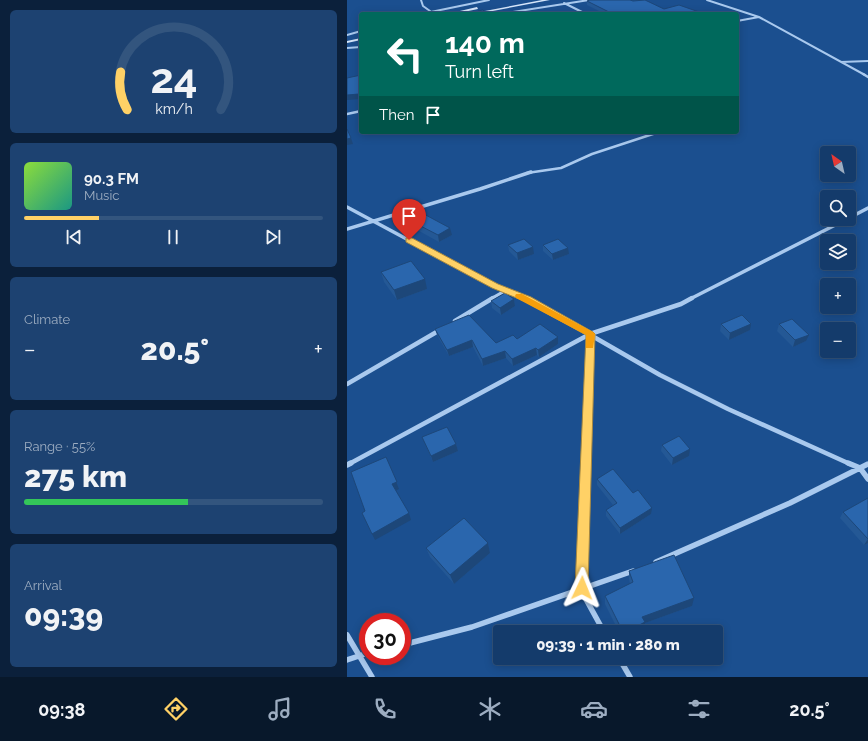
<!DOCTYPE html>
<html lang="en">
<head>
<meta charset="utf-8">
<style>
  :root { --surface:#143b6b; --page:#1d4271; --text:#f1f3f6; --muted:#9dadc1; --line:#33557e; --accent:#ffd166 }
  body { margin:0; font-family:Raleway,sans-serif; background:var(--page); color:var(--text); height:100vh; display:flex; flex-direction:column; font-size:15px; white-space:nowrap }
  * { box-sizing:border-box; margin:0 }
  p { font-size:13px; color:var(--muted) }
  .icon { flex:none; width:22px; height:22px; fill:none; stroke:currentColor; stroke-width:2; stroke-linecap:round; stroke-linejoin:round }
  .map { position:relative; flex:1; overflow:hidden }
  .drawer { display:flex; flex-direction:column; gap:10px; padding:10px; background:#0b203b; width:347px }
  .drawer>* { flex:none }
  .guide { position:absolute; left:12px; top:12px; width:380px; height:122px; border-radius:4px; box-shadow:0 2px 10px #0003,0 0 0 1px var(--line); background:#00695c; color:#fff; overflow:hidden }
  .needle { width:26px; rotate:326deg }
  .buttons { position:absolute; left:473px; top:146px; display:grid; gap:8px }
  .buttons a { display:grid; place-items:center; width:36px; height:36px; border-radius:4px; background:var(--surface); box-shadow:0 2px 10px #0003,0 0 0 1px var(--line); font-size:20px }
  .speed { position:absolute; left:12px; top:613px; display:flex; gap:8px; font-size:20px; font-weight:700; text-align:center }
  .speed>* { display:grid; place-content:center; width:52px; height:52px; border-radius:50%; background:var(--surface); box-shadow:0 2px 10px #0003,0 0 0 1px var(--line); line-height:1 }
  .speed .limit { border:6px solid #d22; background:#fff; color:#111 }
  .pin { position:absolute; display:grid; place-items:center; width:34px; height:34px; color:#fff; margin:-41px -17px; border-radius:50% 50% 50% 0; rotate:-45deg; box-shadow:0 0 4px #0007 }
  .pin .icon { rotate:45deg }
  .me { position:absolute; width:44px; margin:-22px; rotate:2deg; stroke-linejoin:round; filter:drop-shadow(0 0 3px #0008) }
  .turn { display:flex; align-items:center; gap:14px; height:84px; padding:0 20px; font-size:18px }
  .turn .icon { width:52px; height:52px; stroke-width:2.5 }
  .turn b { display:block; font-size:28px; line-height:34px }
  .then { display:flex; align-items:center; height:38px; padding:0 20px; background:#0003; gap:8px; font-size:15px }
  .big { font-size:30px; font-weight:800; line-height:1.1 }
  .drawer .tile { flex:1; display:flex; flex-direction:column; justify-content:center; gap:6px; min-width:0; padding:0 14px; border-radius:6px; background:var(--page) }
  .drawer .dial { align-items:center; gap:0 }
  .dial svg { height:104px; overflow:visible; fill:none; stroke:var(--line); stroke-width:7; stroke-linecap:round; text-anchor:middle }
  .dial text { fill:var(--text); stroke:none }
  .song { display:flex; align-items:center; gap:12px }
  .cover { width:48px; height:48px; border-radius:6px; background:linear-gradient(135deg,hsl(90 70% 55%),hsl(170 70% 35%)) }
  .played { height:4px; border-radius:2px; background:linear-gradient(90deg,var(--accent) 25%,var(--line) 25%) }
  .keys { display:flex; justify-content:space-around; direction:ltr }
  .heat { display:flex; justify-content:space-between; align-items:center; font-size:22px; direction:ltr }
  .charge { height:6px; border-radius:3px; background:linear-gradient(90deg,#34c759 55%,var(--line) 0) }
  .trip { position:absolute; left:146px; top:625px; width:230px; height:40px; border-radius:4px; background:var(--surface); box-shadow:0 2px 10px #0003,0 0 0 1px var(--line); font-weight:800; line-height:40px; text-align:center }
  .menu { display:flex; height:64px; justify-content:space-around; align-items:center; background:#08182b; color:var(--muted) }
  .menu .icon { width:28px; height:28px }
  .menu .active { color:var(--accent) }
  .menu b { font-size:18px; color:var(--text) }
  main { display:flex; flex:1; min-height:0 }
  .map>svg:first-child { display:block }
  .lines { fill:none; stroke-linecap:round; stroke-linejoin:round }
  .minor-far4 { stroke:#a9c9ee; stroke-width:2 }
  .minor-far3 { stroke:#a9c9ee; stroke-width:2.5 }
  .minor-far2 { stroke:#a9c9ee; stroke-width:3.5 }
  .minor-far1 { stroke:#a9c9ee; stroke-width:4.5 }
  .minor { stroke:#a9c9ee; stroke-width:5.5 }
  .secondary { fill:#d6e6fa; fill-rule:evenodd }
  .wall { fill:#245895 }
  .shaded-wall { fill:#1d4779 }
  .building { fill:#2a66ad; stroke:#1d4779 }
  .route { fill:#ffd166; stroke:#a68842 }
  .slow { fill:#f59e0b }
</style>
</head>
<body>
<main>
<section class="drawer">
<div class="tile dial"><svg viewBox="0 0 100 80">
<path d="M14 69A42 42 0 1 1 86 69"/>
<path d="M14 69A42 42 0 0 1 9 40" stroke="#ffd166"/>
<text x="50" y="56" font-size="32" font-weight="700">24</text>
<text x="50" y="72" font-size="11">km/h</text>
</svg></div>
<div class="tile">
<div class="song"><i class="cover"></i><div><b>90.3 FM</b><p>Music</p></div></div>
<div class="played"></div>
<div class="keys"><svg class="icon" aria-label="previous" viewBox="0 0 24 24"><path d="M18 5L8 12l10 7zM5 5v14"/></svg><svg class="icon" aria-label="pause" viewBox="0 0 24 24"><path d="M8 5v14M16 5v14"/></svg><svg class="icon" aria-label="next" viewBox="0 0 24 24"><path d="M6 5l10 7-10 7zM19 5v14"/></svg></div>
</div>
<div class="tile"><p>Climate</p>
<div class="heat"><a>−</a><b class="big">20.5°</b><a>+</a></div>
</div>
<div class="tile"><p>Range · 55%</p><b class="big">275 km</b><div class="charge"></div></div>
<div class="tile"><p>Arrival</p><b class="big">09:39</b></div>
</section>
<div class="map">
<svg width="521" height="677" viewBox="0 0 521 677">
  <rect width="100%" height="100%" fill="#1b4f8f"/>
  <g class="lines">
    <path class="minor-far4" d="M74 0 76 6 83 11
      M360 0 412 17 518 75
      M217 3 239 14
      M74 14 142 0
      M153 14 242 0
      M390 21 412 17
      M0 35 14 31
      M0 48 14 47
      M494 62 521 61"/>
    <path class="minor-far3" d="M516 74 521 77
      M0 114 14 111
      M180 173 214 168 245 154 312 132"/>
    <path class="minor-far2" d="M0 207 138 281 181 299
      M502 218 521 208
      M0 229 133 189 184 172
      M144 299 158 291
      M343 299 500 219"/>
    <path class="minor-far1" d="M179 298 313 375 381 409 503 464
      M108 321 146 298
      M0 384 93 330
      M2 464 243 334 334 304 345 298
      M239 464 243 334"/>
    <path class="minor" d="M239 463 235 592 257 632
      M501 463 513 468 521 479
      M0 465 4 463
      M309 562 443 503 521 464
      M0 635 25 677
      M55 645 125 627 286 571
      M272 658 283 677
      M0 660 21 653"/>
    <path class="secondary" d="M195 0H203L130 14H122Z
      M130 7 131 9 107 14H100Z
      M14 38V40L0 43V41Z"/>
  </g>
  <path class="wall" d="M240 1 317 9 358 14H258L240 5Z
    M62 220 105 235 92 242 63 226Z
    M161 245 187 254 171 260 162 251Z
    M196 245 222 254 206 260 196 251Z
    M34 272 80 289 50 300 37 282Z
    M167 299 168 306 154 315 145 308 144 301Z
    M374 324 403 330 382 340 373 331Z
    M432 324 459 341 446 347 430 331Z
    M88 329 149 343 170 339 211 337V344L192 357 190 355 166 366 159 358 136 366 126 347 102 356 90 335Z
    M75 437 109 444 111 451 86 462Z
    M315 445 342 456 325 465 314 451Z
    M250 479 304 514 273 534 259 516V510L266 505 250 485Z
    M521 498V543L517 545 493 518 496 512Z
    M141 543 143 553 107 584 83 557 79 548Z
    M282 571 345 606 298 623 297 629 292 632H272L258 604V596L283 584 282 579Z"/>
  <path class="shaded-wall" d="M14 86V99L0 100V95Z
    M4 138 6 144 0 145V139Z
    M103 228 105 235 92 242 91 235Z
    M186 247 187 254 171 260 170 253Z
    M221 248 222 254 206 260 205 254Z
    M78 279 80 289 50 300 47 290Z
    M167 299 168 306 154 315 153 308Z
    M404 324 403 330 382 340 383 333Z
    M462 335 459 341 446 347 448 340Z
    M211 337V344L192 357 191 350Z
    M125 340 126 347 102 356 100 350Z
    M189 348 190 355 166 366 165 359Z
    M158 351 159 358 136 366 135 359Z
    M109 444 111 451 86 462 84 456Z
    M343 449 342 456 325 465 326 458Z
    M39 457 52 489 48 491 45 484Z
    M305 508 304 514 273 534V528Z
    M62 513 64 520 28 540 25 534Z
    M521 539V543L517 545Z
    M141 543 143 553 107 584 103 575Z
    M347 598 345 606 298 623 297 629 292 632H279L295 617Z"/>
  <path class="building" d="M243 0H283L286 1 298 0 317 9 332 5 358 14H266L240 1Z
    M136 10 140 14H132L131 11Z
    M182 12 184 14H167Z
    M14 75V86L12 94 0 95V78Z
    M0 129 4 138 0 139Z
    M75 213 103 228 91 235 62 220Z
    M177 239 186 247 170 253 161 245Z
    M211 239 221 248 205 254 196 245Z
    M64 261 78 279 47 290 34 272Z
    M158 293 167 299 153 308 144 301Z
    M122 315 149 343 166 335 170 339 193 324 211 337 191 350 189 348 165 359 158 351 135 359 125 340 100 350 88 329Z
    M395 315 404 324 383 333 374 324Z
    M445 319 462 335 448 340 432 324Z
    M100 427 109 444 84 456 75 437Z
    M332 436 343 449 326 458 315 445Z
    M39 457 50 482 45 484 62 513 25 534 15 513 18 511 4 472Z
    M266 469 286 493 291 490 305 508 273 528 259 510 270 503 250 479Z
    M521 498V539L496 512Z
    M117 518 141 543 103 575 79 548Z
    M327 555 347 598 295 617 298 622 279 632H276L258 596 286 582 282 571Z"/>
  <path class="route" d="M59 238H65L151 284 184 297 246 332 248 334 241 588 239 593 235 594 230 593 228 588 239 335 177 301 145 288 59 242Z"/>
  <path class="slow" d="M169 294H175L246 332 248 334 246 348H239V335L169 298 168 296Z"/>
</svg>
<div class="buttons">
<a><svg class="needle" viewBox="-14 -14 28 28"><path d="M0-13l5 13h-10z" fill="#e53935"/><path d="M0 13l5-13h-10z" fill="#9dadc1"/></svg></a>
<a><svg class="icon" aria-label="search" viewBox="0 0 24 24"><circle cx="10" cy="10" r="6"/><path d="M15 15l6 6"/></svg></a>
<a><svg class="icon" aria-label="layers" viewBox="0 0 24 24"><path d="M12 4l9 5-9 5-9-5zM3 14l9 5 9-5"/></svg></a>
<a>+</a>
<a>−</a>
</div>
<div class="speed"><div class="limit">30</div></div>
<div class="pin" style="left:62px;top:240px;background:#d93025"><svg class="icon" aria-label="arrive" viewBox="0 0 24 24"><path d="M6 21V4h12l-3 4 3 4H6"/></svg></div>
<svg class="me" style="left:235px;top:588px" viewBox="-20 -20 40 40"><path d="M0-17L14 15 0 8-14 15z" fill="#ffd166" stroke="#fff" stroke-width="4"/></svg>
<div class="trip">09:39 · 1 min · 280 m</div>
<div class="guide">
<div class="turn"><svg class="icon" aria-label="left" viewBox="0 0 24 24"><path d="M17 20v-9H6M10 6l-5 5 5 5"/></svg><div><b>140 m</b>Turn left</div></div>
<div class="then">Then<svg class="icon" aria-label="arrive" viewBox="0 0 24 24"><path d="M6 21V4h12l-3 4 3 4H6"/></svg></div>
</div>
</div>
</main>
<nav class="menu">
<b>09:38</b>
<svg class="icon active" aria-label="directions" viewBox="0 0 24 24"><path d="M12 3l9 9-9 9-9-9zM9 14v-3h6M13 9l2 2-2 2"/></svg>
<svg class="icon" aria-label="music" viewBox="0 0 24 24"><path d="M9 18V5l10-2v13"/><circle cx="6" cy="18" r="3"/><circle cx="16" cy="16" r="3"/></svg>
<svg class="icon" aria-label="phone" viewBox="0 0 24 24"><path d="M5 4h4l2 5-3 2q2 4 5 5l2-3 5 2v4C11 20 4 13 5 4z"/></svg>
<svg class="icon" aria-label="climate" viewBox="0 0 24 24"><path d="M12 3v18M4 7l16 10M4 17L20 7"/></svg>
<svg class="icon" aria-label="car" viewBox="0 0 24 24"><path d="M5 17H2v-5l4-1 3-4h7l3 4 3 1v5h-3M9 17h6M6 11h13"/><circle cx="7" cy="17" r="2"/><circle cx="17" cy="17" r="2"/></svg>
<svg class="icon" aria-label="filters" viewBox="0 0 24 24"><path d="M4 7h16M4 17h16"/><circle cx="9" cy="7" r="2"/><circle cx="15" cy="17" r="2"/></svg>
<b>20.5°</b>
</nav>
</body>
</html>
